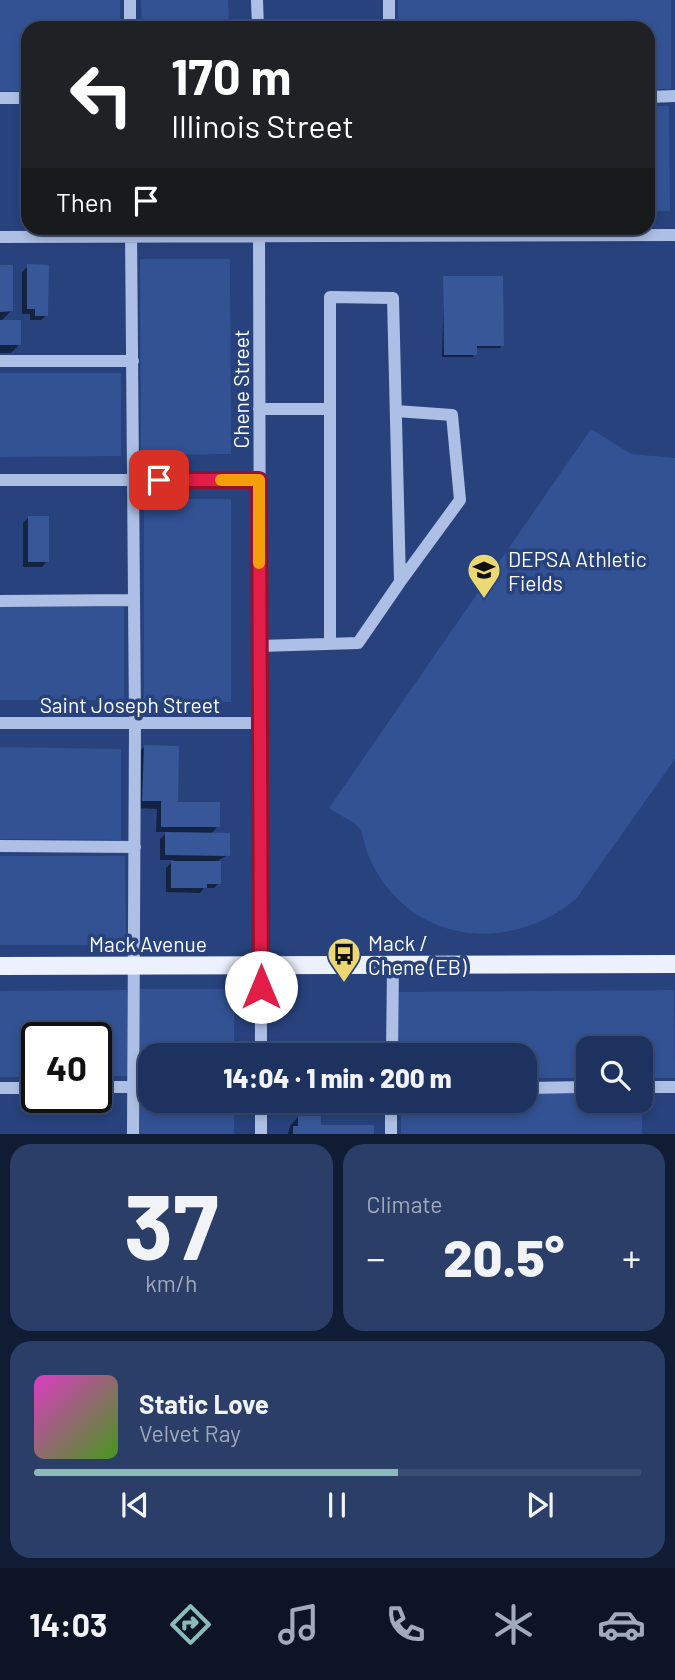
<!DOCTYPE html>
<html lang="en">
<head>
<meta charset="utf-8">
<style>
  :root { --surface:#1d325e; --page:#2a3e67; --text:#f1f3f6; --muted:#a0aabc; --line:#3b4d73; --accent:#8bbbb9 }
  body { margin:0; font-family:Barlow,sans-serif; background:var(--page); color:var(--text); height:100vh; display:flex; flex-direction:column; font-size:26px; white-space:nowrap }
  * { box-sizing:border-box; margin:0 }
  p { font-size:23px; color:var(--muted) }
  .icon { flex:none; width:38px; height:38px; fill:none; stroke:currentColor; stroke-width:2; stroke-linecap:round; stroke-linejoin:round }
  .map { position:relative; height:1134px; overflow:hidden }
  .sheet { display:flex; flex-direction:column; gap:10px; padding:10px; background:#101c34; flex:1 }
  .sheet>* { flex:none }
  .banner { position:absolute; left:21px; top:21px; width:634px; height:214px; border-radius:21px; box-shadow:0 4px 10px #0003,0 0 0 2px var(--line); background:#202124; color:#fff; overflow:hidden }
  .buttons { position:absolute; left:576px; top:1036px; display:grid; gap:14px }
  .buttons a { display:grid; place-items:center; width:77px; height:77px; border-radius:14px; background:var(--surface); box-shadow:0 4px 10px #0003,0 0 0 2px var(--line); font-size:35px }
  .speed { position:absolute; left:21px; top:1022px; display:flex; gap:14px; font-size:35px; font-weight:700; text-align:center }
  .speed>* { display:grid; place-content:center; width:91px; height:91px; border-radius:50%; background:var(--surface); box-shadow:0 4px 10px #0003,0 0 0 2px var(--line); line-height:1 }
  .speed .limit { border:4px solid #111; border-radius:10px; background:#fff; color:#111 }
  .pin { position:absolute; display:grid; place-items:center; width:60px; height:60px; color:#fff; margin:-30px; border-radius:14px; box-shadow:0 4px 10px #0006 }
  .me { position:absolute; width:77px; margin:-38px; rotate:0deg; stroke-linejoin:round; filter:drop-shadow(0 0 5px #0008) }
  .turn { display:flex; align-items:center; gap:24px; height:147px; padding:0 35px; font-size:32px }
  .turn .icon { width:91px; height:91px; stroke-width:2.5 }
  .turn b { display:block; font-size:49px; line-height:60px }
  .then { display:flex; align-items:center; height:66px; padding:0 35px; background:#0003; gap:14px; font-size:26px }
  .big { font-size:52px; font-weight:800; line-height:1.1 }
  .sheet .card { flex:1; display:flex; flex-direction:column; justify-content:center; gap:10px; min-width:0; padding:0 24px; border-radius:21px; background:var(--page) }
  .sheet .dial { align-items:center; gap:0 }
  .dial b { font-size:91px; line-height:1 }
  .song { display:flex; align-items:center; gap:21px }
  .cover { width:84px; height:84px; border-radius:10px; background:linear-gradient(135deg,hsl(310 70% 55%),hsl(100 70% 35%)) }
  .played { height:7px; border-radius:4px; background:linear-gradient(90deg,var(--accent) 60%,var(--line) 60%) }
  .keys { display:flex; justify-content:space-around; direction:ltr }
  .heat { display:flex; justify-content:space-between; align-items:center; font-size:38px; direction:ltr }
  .sheet .tiles { flex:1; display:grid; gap:10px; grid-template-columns:1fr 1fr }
  .card:last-child { grid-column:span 2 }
  .trip { position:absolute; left:138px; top:1043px; width:399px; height:70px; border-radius:21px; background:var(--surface); box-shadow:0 4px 10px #0003,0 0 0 2px var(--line); font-weight:800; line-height:70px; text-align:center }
  .menu { display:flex; height:112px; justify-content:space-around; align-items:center; background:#0c1426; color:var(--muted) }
  .menu .icon { width:49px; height:49px }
  .menu .current { color:var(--accent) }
  .menu b { font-size:32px; color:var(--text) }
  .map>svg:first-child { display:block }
  .green { fill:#325294 }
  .shadow { fill:#0007 }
  .building { fill:#385799 }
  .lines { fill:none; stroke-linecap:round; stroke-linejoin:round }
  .minor { stroke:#adbfe4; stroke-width:12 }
  .major { stroke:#edf1fd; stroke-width:18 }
  .route-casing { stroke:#92132f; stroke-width:18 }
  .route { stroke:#e11d48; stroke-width:12 }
  .slow { stroke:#f59e0b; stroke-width:12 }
  .labels { text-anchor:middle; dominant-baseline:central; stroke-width:7; stroke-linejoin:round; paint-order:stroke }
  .street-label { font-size:21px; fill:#fff; stroke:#27427d }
  .poi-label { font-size:21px; fill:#fff; stroke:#27427d; text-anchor:start }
</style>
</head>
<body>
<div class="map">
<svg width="675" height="1134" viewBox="0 0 675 1134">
  <rect width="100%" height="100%" fill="#27427d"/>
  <path class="green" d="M0 0H120V28H28V91H0Z
    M141 0H228L229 28H142Z
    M398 0H671V89H648V28H398Z
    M648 106H669L670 211H648Z
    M140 259H230L231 454 141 455Z
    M0 373H121V456L0 457Z
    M591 429 631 454 675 458V759L576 899C521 945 439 948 390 891 380 879 371 864 366 849 364 843 363 834 360 829 353 820 337 814 329 808Z
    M144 499H231V702H144Z
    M0 607H124V700H0Z
    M0 747 121 749V840L0 839Z
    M0 856H125L126 945H0Z
    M139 989H234V1055H150V1101H234V1134H139Z
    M127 990 128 1076H96V1038H37V1077H0V991Z
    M674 990 675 1078H641L640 1048H588V1078H525V1055H398V992Z
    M525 1094H588V1101H640L642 1095V1134H401V1101H525Z"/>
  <path class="shadow" d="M25 147H28V199L19 198 20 152Z
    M0 266 11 311 0 322 20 344 11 353H0Z
    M28 266 47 315 41 320H30V314H22V272Z
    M444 278 502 345 500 348H475L473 357H442Z
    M28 518 47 561 42 567H23V523Z
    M144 747 174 804 218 826 211 834 228 855 219 860V883L214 888H204L200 893 166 892V868L174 860H160V839L167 832H156L157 809 135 808 136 755Z
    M298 1117 319 1127 373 1134H288L290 1126Z"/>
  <path class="building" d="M24 145H28V194H24Z
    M27 264 49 265 48 316H35V309H27Z
    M0 265H13V311L0 312Z
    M443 276H503L504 346H477V355H444Z
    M0 320H21V345H0Z
    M28 516H49V562H28Z
    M144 745 179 746 178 802H220V827H161V801H142Z
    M165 832 230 833V856L165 855Z
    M171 861H221V884H207V888H171Z
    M298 1116H321V1125H374V1134H293V1126H298Z"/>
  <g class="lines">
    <path class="minor" d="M130 0V28
      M257 0 258 28
      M389 28V0
      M648 97 675 96
      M0 98H28
      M131 228 135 723 133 1134
      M259 228 261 1055
      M0 237 675 235
      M0 361H133
      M259 409H330V297L393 298 400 582 358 643 260 646
      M330 409V644
      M396 411 452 415 460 500 400 582
      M0 480H259
      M0 601 134 600
      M0 723H260
      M0 846 135 847
      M392 1055 393 965
      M96 1087H133
      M640 1087H675
      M0 1088H37
      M525 1088 588 1087
      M261 1101V1134
      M391 1134V1101"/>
    <path class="major" d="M0 966 675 964"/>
  </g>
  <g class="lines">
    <defs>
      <path id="route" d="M159 480H259L261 987"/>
    </defs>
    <use href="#route" class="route-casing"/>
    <use href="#route" class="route"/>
    <path class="slow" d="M221 480H259V563"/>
  </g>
  <defs>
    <symbol id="school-pin" viewBox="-11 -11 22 30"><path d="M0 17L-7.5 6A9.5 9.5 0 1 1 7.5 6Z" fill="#ecd873" stroke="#27427d"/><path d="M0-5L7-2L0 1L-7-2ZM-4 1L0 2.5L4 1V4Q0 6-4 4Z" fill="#111"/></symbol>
    <symbol id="bus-pin" viewBox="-11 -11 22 30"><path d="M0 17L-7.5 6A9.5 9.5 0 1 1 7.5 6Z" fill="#ecd873" stroke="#27427d"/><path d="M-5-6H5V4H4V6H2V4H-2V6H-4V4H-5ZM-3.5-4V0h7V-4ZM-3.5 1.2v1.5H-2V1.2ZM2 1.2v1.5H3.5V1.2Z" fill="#111"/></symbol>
  </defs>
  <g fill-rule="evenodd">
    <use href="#school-pin" x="465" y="551" width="38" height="52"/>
    <use href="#bus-pin" x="325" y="935" width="38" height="52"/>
  </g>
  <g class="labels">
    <g class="street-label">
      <text transform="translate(240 389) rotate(-90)">Chene Street</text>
      <text x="130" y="704">Saint Joseph Street</text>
      <text x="148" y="943">Mack Avenue</text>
    </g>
    <g class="poi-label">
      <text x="508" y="558">DEPSA Athletic<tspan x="508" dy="24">Fields</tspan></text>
      <text x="368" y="942">Mack /<tspan x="368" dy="24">Chene (EB)</tspan></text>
    </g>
  </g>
</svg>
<div class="buttons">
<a><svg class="icon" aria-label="search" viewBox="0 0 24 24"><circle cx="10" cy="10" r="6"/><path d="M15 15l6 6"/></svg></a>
</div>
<div class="speed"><div class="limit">40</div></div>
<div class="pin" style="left:159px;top:480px;background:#d93025"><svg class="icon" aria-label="arrive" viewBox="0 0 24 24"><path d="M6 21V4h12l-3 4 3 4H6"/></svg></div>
<svg class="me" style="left:261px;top:987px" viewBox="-20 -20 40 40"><circle r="19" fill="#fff"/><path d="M0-13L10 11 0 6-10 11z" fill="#e11d48"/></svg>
<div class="trip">14:04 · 1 min · 200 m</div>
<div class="banner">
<div class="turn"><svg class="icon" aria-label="left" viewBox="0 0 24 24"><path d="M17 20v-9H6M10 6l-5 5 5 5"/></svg><div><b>170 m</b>Illinois Street</div></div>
<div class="then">Then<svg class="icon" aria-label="arrive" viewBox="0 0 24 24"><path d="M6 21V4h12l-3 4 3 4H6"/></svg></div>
</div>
</div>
<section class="sheet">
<div class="tiles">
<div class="card dial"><b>37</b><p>km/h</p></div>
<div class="card"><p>Climate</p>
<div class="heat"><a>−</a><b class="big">20.5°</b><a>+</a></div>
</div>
<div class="card">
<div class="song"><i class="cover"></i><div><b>Static Love</b><p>Velvet Ray</p></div></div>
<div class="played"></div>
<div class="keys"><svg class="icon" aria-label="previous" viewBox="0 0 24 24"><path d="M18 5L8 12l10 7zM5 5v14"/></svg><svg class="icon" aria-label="pause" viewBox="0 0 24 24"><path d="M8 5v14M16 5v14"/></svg><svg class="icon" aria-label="next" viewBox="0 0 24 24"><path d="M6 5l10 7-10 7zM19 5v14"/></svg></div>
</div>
</div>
</section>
<nav class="menu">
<b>14:03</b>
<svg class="icon current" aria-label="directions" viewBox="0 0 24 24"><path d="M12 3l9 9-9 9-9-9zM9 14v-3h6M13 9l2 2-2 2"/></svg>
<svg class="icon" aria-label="music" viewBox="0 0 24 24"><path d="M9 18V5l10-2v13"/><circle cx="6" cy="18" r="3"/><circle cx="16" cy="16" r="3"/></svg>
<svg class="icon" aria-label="phone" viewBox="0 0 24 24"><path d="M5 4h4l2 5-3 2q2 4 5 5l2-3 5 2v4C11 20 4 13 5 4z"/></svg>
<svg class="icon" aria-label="climate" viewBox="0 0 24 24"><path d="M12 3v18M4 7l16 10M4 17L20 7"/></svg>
<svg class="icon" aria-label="car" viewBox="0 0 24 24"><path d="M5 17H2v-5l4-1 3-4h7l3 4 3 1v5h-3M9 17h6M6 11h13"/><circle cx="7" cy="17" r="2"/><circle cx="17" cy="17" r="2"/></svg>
</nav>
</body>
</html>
